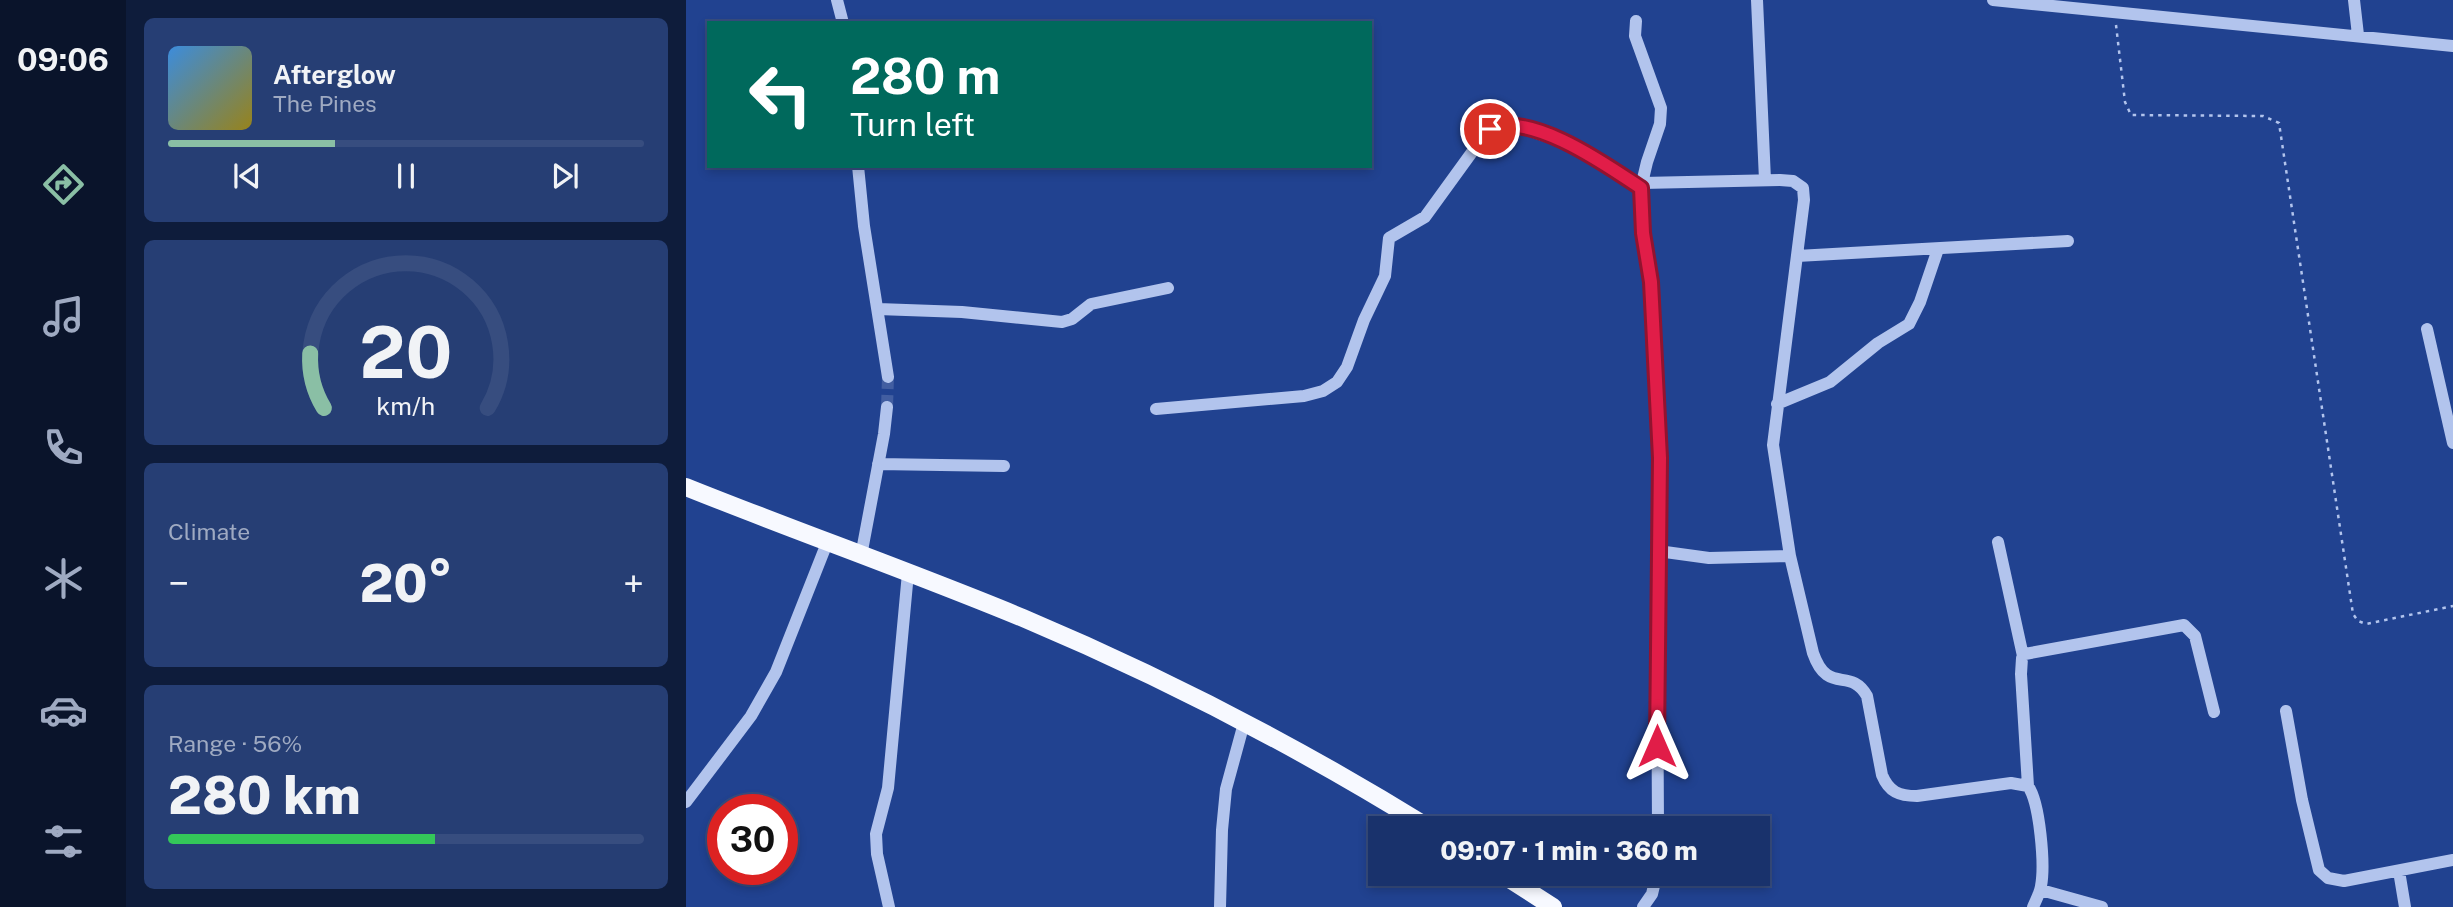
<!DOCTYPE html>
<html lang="en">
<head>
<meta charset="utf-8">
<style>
  :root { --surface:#19326c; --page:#263e74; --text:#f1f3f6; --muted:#9faac2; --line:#374d7f; --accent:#8abfa5 }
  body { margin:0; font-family:"Public Sans",sans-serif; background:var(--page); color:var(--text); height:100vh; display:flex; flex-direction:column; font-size:26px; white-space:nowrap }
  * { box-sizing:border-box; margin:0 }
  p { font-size:23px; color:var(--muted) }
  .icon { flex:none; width:38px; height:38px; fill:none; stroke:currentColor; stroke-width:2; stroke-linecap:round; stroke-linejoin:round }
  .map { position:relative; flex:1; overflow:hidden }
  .panel { display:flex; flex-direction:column; gap:18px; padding:18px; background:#0e1c3b; width:560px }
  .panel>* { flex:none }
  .hud { position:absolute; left:21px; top:21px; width:665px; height:147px; border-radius:0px; box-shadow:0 4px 10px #0003,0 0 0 2px var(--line); background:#00695c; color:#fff; overflow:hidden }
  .speed { position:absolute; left:21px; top:794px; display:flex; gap:14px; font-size:35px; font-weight:700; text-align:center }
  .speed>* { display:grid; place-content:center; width:91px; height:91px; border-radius:50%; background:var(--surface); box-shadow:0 4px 10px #0003,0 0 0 2px var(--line); line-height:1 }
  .speed .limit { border:10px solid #d22; background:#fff; color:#111 }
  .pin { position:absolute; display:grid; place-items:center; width:60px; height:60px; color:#fff; margin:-30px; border:4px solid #fff; border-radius:50%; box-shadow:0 2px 7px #0007 }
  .me { position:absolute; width:77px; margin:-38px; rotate:0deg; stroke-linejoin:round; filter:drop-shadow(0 0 5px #0008) }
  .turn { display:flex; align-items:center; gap:24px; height:147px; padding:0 28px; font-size:32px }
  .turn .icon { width:91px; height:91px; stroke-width:2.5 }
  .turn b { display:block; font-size:49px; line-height:60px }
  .big { font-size:52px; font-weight:800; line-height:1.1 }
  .panel .card { flex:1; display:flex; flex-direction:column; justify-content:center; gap:10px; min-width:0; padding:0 24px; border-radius:10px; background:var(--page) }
  .panel .dial { align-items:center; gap:0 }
  .dial svg { height:182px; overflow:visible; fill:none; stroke:var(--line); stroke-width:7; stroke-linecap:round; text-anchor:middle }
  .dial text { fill:var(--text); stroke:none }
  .song { display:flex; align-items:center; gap:21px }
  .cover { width:84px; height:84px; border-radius:10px; background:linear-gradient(135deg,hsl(210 70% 55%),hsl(50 70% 35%)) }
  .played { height:7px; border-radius:4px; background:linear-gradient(90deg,var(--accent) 35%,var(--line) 35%) }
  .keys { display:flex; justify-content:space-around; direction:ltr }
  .heat { display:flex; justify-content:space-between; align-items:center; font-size:38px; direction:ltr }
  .charge { height:10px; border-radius:5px; background:linear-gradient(90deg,#34c759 56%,var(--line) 0) }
  .trip { position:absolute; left:682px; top:816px; width:402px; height:70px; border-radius:0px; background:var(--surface); box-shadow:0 4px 10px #0003,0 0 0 2px var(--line); font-weight:800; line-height:70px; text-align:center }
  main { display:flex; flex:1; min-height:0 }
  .dock { display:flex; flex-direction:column; width:126px; justify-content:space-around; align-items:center; background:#0a142b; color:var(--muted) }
  .dock .icon { width:49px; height:49px }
  .dock .on { color:var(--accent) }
  .dock b { font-size:32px; color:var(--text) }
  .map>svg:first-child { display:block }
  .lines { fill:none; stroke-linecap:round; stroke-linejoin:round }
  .minor-tunnel { stroke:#425ea1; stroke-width:12; stroke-dasharray:12 6; stroke-linecap:butt }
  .path { stroke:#b2c4ed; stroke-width:2.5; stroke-dasharray:3.5 5; stroke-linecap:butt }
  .minor { stroke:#b2c4ed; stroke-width:12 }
  .major { stroke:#f7f9ff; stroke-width:18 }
  .route-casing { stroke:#92132f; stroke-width:18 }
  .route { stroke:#e11d48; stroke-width:12 }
</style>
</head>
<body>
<main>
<nav class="dock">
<b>09:06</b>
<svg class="icon on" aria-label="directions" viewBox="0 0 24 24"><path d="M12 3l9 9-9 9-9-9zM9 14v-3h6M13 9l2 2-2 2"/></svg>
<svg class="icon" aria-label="music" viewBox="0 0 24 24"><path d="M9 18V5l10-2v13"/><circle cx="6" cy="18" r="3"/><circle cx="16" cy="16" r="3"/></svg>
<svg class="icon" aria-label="phone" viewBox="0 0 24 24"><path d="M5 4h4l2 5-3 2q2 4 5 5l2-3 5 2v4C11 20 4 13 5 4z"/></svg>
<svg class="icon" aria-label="climate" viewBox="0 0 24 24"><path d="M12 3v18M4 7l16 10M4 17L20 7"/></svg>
<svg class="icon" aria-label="car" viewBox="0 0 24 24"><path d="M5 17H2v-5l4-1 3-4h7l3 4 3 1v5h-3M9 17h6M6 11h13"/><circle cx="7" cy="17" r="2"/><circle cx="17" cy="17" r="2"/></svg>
<svg class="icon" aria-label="filters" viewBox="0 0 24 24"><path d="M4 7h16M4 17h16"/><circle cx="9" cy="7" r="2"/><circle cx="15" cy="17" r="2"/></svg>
</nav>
<section class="panel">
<div class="card">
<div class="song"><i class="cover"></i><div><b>Afterglow</b><p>The Pines</p></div></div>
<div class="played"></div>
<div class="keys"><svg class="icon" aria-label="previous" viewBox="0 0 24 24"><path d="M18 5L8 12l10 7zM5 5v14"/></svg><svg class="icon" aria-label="pause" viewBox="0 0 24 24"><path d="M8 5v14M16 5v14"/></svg><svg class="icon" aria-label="next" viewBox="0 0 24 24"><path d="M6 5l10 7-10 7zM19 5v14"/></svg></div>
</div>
<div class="card dial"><svg viewBox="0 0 100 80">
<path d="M14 69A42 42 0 1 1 86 69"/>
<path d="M14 69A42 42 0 0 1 8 45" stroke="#8abfa5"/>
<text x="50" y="56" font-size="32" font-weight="700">20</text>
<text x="50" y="72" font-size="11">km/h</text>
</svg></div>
<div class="card"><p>Climate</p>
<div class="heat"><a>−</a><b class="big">20°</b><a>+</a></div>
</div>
<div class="card"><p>Range · 56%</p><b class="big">280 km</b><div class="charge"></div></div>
</section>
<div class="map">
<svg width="1767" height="907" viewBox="0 0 1767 907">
  <rect width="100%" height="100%" fill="#214290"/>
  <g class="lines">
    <path class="minor-tunnel" d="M201 407 202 377"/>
    <path class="path" d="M1430 25 1439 102 1445 115 1577 116 1593 123 1667 614 1672 621 1680 624 1767 606"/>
    <path class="minor" d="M151 0 157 23
      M1071 0 1079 180
      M1307 0 1767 46
      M1668 0 1672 35
      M950 21 949 36 975 108 974 124 961 162 956 183 955 212 965 282 973 458 971 637 972 828
      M172 166 178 226 202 377
      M956 183 1094 180 1107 181 1117 188 1118 200 1087 445 1104 556 1127 653C1142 696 1164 666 1181 696L1196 775C1203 792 1213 796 1231 796L1325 783 1342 786C1354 803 1359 865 1355 886 1354 893 1350 900 1347 907
      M1111 256 1382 241
      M192 309 276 312 376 322 386 319 405 304 482 288
      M1741 329 1767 443
      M1091 404 1144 382 1192 343 1223 324 1234 302 1252 249
      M470 409 618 396 637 391 651 382 661 367 678 320 699 276 703 238 739 217 797 137 814 125 824 124 889 146 955 189
      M192 464 318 466
      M1312 542 1337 656
      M972 551 1023 558 1104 556
      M175 556 198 434 201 407
      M1600 711 1616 800 1633 870 1642 878 1658 881 1767 860
      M1342 786 1335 674 1336 658 1339 654 1498 625 1509 636 1528 712
      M0 802 65 716 90 672 141 543
      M1713 871 1719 907
      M1355 890 1416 907
      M203 907 191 854 190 834 202 788 222 573
      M534 907 536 830 540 789 558 723
      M957 907 966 894 971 873"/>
    <path class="major" d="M0 487C112 532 226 572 337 618 477 677 614 748 743 828
      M814 873 867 907"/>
  </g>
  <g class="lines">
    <defs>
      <path id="route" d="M804 129C845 111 922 166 955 188L957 233 965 282 974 458 971 746"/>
    </defs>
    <use href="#route" class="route-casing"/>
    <use href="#route" class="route"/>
  </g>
</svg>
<div class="speed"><div class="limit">30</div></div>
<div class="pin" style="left:804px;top:129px;background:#d93025"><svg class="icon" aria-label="arrive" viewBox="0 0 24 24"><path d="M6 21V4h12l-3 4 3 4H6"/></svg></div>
<svg class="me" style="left:971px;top:746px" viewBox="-20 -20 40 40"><path d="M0-17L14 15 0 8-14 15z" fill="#e11d48" stroke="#fff" stroke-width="4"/></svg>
<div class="trip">09:07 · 1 min · 360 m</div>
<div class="hud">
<div class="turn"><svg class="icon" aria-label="left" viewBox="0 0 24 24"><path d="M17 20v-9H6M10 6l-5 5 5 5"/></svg><div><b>280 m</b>Turn left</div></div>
</div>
</div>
</main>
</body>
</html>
